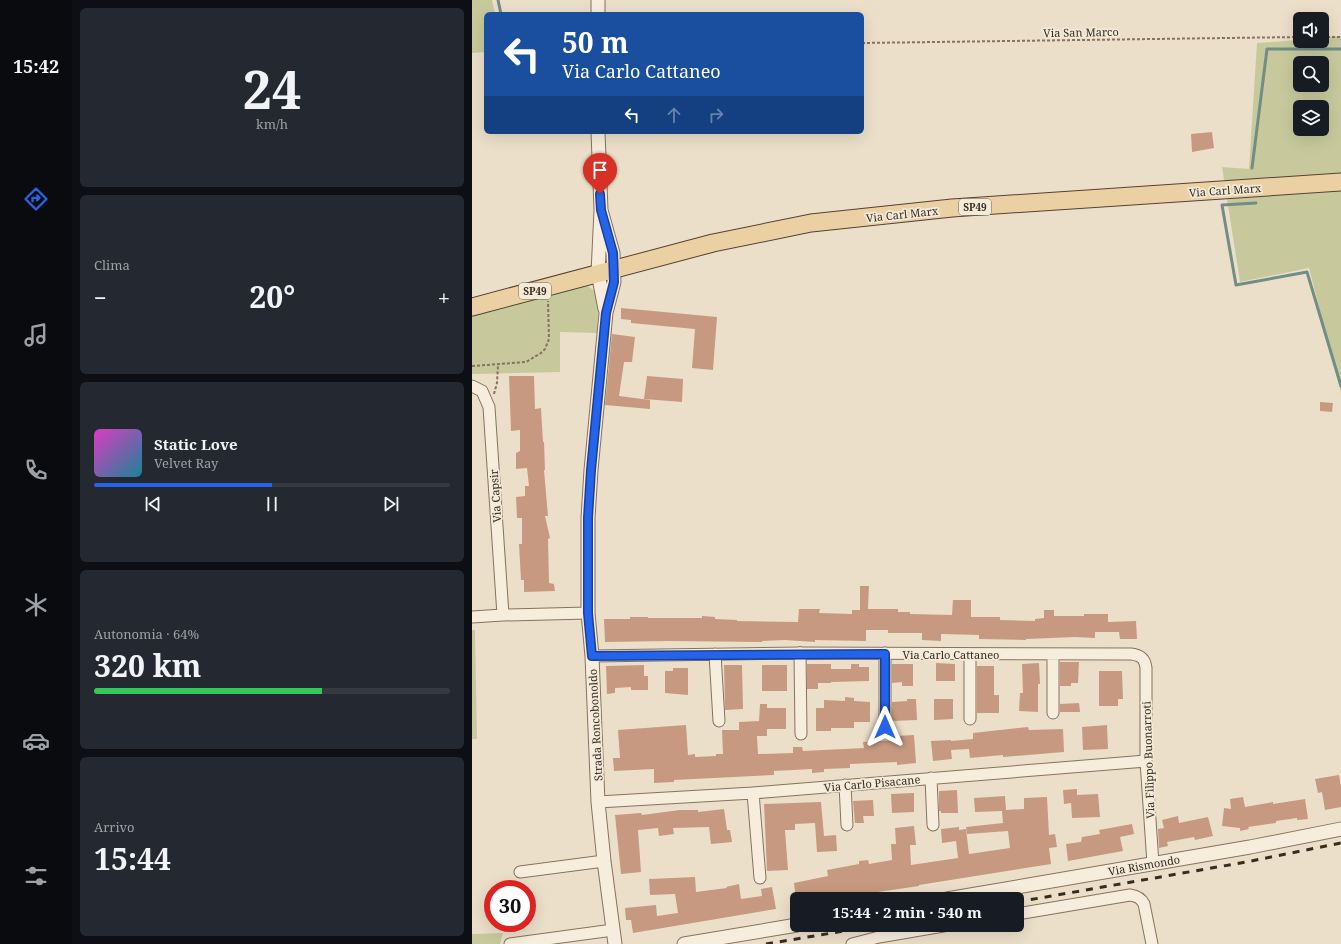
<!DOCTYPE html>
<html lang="it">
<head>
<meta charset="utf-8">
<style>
  :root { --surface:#171b24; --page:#242831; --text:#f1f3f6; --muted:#9ea1a6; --line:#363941; --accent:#2563eb }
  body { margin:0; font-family:"Noto Serif",serif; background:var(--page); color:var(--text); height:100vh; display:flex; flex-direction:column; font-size:15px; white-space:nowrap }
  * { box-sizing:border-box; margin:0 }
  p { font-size:13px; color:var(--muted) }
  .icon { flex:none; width:22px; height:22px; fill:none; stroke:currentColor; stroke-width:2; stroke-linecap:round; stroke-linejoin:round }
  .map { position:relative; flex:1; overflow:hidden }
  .details { display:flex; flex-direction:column; gap:8px; padding:8px; background:#0d0f14; width:400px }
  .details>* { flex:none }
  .banner { position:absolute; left:12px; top:12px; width:380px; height:122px; border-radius:6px; box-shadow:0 4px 16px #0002; background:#1a4fa0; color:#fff; overflow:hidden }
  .fabs { position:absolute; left:821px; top:12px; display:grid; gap:8px }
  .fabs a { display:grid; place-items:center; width:36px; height:36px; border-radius:6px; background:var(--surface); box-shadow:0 4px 16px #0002; font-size:20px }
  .speed { position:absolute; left:12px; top:880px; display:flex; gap:8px; font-size:20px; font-weight:700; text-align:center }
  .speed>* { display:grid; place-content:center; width:52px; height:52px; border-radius:50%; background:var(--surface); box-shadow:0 4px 16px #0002; line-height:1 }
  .speed .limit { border:6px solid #d22; background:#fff; color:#111 }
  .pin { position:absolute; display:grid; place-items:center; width:34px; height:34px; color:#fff; margin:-41px -17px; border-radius:50% 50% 50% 0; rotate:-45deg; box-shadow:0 0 4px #0007 }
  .pin .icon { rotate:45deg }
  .me { position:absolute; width:44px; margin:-22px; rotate:0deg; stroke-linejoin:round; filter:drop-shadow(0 0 3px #0008) }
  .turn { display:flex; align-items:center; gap:14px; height:84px; padding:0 12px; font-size:18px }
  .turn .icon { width:52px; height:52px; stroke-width:2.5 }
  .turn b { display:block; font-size:28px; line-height:34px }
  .lanes { display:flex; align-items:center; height:38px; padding:0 12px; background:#0003; justify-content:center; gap:20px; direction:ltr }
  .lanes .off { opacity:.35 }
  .big { font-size:30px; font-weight:700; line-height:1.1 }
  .details .tile { flex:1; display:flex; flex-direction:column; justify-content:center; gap:6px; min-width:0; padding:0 14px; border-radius:6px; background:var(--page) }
  .details .dial { align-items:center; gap:0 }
  .dial b { font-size:52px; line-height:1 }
  .song { display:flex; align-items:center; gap:12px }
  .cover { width:48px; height:48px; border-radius:6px; background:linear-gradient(135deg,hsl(310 70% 55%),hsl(190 70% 35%)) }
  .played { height:4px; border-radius:2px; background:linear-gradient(90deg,var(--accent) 50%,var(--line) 50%) }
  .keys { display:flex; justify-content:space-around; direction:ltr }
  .heat { display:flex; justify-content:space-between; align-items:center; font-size:22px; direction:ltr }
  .charge { height:6px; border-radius:3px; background:linear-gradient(90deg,#34c759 64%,var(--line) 0) }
  .trip { position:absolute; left:318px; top:892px; width:234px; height:40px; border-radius:6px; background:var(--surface); box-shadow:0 4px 16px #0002; font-weight:700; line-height:40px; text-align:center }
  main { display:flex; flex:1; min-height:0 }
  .dock { display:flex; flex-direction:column; width:72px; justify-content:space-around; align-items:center; background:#090b0e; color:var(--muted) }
  .dock .icon { width:28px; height:28px }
  .dock .current { color:var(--accent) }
  .dock b { font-size:18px; color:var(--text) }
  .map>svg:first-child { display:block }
  .green { fill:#c7c99d; fill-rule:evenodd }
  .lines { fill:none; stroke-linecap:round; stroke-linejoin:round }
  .stream { stroke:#708e85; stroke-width:3 }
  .building { fill:#c79981 }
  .minor-casing { stroke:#87715f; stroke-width:13 }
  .tertiary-casing { stroke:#87715f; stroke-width:15 }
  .primary-casing { stroke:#554032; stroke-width:19 }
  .path { stroke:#87715f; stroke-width:2; stroke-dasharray:3 2; stroke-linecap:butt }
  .minor { stroke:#f7eddc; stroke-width:11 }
  .tertiary { stroke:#f7eddc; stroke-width:13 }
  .primary { stroke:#ebd0a4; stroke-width:17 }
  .rail { stroke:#382b21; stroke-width:3; stroke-dasharray:7 7; stroke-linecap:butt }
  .route-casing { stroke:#184099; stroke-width:10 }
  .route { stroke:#2563eb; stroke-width:7 }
  .labels { text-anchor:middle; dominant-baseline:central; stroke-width:3.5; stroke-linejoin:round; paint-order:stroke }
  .shield { fill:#f3ead8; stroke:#706458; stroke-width:1 }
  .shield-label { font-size:10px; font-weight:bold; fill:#382b21 }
  .street-label { font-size:11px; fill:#382b21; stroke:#f3ead8 }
</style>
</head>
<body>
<main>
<nav class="dock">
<b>15:42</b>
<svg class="icon current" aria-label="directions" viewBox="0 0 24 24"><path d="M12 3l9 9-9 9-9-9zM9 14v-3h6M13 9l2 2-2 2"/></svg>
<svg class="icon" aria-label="music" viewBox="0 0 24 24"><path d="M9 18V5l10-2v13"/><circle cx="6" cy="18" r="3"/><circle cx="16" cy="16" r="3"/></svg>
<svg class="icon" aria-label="phone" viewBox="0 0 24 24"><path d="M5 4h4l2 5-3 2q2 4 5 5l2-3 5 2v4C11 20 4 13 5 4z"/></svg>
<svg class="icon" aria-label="climate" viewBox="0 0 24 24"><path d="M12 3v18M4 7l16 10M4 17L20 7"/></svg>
<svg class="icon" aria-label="car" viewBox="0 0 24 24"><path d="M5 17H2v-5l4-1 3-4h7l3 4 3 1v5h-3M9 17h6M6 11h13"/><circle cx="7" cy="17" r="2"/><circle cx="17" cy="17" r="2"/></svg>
<svg class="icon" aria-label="filters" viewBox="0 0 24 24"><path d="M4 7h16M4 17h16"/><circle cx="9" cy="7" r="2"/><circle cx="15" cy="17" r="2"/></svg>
</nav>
<section class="details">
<div class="tile dial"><b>24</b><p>km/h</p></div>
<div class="tile"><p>Clima</p>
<div class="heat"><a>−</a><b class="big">20°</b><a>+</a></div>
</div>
<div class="tile">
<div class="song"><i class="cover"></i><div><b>Static Love</b><p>Velvet Ray</p></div></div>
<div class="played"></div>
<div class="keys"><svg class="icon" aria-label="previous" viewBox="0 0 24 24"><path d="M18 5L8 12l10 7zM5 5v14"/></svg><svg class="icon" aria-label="pause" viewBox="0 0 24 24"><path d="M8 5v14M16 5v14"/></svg><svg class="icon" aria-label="next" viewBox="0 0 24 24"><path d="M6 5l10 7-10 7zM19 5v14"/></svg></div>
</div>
<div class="tile"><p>Autonomia · 64%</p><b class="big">320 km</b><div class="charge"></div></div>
<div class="tile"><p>Arrivo</p><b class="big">15:44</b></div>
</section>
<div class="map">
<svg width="869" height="944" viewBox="0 0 869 944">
  <rect width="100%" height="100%" fill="#ecdfc9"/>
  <path class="green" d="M0 0H20L23 14H14V52L0 53Z
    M869 36V393L837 268 768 282 750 167 777 169 785 43 828 40V41H850V38ZM828 63H850V85H828ZM828 107H850V129H828Z
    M113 284 124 292 126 309 125 333 88 332V372L0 374V315Z
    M0 630H3L5 739H0Z
    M31 933 28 944H0V934Z"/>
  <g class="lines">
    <path class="stream" d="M26 0 29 14
      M780 168 795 49H869
      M784 203 750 205 764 285 835 272 869 386"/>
  </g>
  <path class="building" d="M740 132 742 148 720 152 719 134Z
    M149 308 245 317 241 370 220 368 223 329 159 323V320L149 319Z
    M140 334 163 337 160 362H152L147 396 178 400V409L133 405Z
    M37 376H62L63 409 69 408 71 442H72L73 470H72L76 516H73L78 538 76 539 77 583 82 584 83 591 52 592V580H49L47 544H50V518H45L44 497 53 496V486H57L55 468 44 469V453L48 451V430L39 431Z
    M175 376 211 379 210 402 172 399Z
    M848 402 861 403 860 412 848 411Z
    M388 586H397L396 609H426V612H438V614L480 615 481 600H499V617H528V620L563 621V619L572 618V610H582V616H612V614H636V622L664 621 665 639H648L647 632H623V638L603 637 554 639V640L507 639V635L469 634V641L450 640V633H416V630H394V641L343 640V642L313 640 290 641V642L197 641 133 642 132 619H158V617H176V618H230V616L243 617V619L265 620V621L326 622 327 609H348L347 613 380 614V610H388Z
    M588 662H607L606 683H599V686H588Z
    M464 663 483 664V681H464Z
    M567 663 568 684H566V712L547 711 548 693H551L550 664Z
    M335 664H359V669H379V664H387V667H397V681L359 682V683H346V689H335Z
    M420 664H441V686H430V682L420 683Z
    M172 665V676H176V690H159V687L143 688V693L135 694 134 666Z
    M252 665H270L271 709 253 710Z
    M290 665H315V691H290Z
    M505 666H522V695H527V713H505Z
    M201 668H216V695L193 693V671H201Z
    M627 671H650L651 699H646V706H627Z
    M373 697 382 698V701L398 702V722H382V728H359V731H344V708H352V700L373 701Z
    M435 699H444L445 720 420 721V702L435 701Z
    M462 699H481V719L462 720Z
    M607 703 608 712H588V704Z
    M288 704H295V708H314V729H295V736H285L286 754 321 753V747H330L331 751 392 748 391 742 424 740 423 736 442 735 444 763 425 765V762L378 764V768L352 769V772L340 773V769L302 771V775L202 780V782L182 783V769L142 771 141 758H148L146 730 214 725 216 755 223 754V757L244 756V754H251L250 730H267V722L287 721Z
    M635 725 636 749 611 750 610 727Z
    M556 727 557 730 591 729 592 752 531 757V755L498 758 497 749 479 750 480 759 461 761 459 741 479 740V741L501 739V733Z
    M867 775 869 787V807L853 810 850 792 846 793 843 779Z
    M605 789V795L626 794 628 817 600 818 599 803 592 804 591 790Z
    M485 790 486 813H469V811H467V791Z
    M442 793V812L420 813 419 794Z
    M533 796 534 810 552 809V798L575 797 577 835 583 834 585 847 577 848 579 864 447 885V886L392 894V892L355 899H324L322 883 356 876 355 870 387 864V861L396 860 397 864 420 860 419 844H424L423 828 442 826 444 845H438L439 865 486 858 484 841 470 843 469 829 487 827V830L494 829 497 854 538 848 536 831 495 834 494 827 531 823 530 811 503 812 502 798Z
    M771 797 773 807 801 802V804L833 799 836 819 825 820V818L804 821V823L776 827 777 829 768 831V828L750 826 752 808 759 809 758 799Z
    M401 800 402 816H391L392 823H383L381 801Z
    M349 802 352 836 364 835 365 851 345 852 343 823 323 824V830H313L316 870 295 871 292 804Z
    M252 809 255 830H258L260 842 239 844 237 827 201 828 202 834 187 836 186 828 166 830 169 872 149 874 143 815 169 813 170 815 208 810H226V812Z
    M706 816 707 823 736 817 741 836 723 840 722 837 695 842 696 846 687 848 686 829 692 828 690 820Z
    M660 824 662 834 648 837 651 851 596 861 594 844 609 842 610 837 628 834 627 830Z
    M223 877 224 892 255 888 254 887 267 884 269 899 290 896 289 889 300 887 304 909 161 933 159 920H154L153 908 184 905 185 916 206 913 203 894 178 895 177 879Z"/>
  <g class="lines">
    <defs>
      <path id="minor" d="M0 386 10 391 17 407 31 615
        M0 617 31 615 116 613
        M328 653 329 734
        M413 653V727
        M243 654 247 721
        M498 654V719
        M581 654V713
        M120 656 328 653 659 654C668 655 673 658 674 668V761L681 864
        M459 778 461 825
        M373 785 375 825
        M281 793 288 878
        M126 802 281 793 674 761
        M48 872 132 861
        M545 914 658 895C665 896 669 898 672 904L680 944
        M38 944 141 930
        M380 944 407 937 477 925"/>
      <path id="tertiary" d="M126 14V0
        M126 132 129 210 126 273 133 309
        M129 210 141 253 142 282 134 313 119 470 116 518V613L120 656 126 802 132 861 143 944
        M475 899 778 847 869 829
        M212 944 325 925"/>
      <path id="primary" d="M0 307 241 243 339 223 480 208 869 182"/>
    </defs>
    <use href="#minor" class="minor-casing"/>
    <use href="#tertiary" class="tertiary-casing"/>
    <use href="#primary" class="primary-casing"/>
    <path class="path" d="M850 37H869
      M390 43 828 37
      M0 366 54 362 69 353 73 349 77 339 76 301
      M22 394 25 383 26 364"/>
    <use href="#minor" class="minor"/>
    <use href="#tertiary" class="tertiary"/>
    <use href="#primary" class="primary"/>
    <path class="rail" d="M545 902 774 862 869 843
      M294 944 408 925"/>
  </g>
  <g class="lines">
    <defs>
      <path id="route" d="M128 194 129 210 141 253 142 282 134 313 119 470 116 518V613L120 656 413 654V727"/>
    </defs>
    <use href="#route" class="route-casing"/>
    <use href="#route" class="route"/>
  </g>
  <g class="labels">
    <g class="shield">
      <rect x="487" y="199" width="32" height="16" rx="3"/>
      <rect x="47" y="283" width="32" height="16" rx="3"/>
    </g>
    <g class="shield-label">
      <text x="503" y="207">SP49</text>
      <text x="63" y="291">SP49</text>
    </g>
    <g class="street-label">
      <text transform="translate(609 32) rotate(-1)">Via San Marco</text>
      <text transform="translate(753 190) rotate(-4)">Via Carl Marx</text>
      <text transform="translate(430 214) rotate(-6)">Via Carl Marx</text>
      <text transform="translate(23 496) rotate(-94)">Via Capsir</text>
      <text x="479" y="654">Via Carlo Cattaneo</text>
      <text transform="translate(123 725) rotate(-93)">Strada Roncobonoldo</text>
      <text transform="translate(676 760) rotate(-92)">Via Filippo Buonarroti</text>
      <text transform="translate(400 783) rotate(-5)">Via Carlo Pisacane</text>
      <text transform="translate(672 865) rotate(-10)">Via Rismondo</text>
    </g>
  </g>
</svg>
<div class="fabs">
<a><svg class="icon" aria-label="sound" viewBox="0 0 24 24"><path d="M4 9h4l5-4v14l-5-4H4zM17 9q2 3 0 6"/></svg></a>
<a><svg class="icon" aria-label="search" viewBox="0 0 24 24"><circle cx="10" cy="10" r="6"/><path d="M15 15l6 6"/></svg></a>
<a><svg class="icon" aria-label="layers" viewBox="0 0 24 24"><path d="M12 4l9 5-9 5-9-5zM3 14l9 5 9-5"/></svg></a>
</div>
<div class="speed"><div class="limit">30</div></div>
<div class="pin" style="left:128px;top:194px;background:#d93025"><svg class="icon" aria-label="arrive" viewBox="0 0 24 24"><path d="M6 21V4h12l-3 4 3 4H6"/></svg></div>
<svg class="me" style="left:413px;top:727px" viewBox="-20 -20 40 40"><path d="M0-17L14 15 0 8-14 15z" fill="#2563eb" stroke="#fff" stroke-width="4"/></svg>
<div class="trip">15:44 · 2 min · 540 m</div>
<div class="banner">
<div class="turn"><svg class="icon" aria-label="left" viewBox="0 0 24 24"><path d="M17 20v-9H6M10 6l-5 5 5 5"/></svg><div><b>50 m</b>Via Carlo Cattaneo</div></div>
<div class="lanes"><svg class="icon" aria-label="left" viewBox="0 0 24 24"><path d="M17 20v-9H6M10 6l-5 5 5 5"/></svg><svg class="icon off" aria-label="ahead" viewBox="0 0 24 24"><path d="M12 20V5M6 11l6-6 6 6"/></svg><svg class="icon off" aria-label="right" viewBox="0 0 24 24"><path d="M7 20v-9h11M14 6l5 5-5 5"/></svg></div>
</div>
</div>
</main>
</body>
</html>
